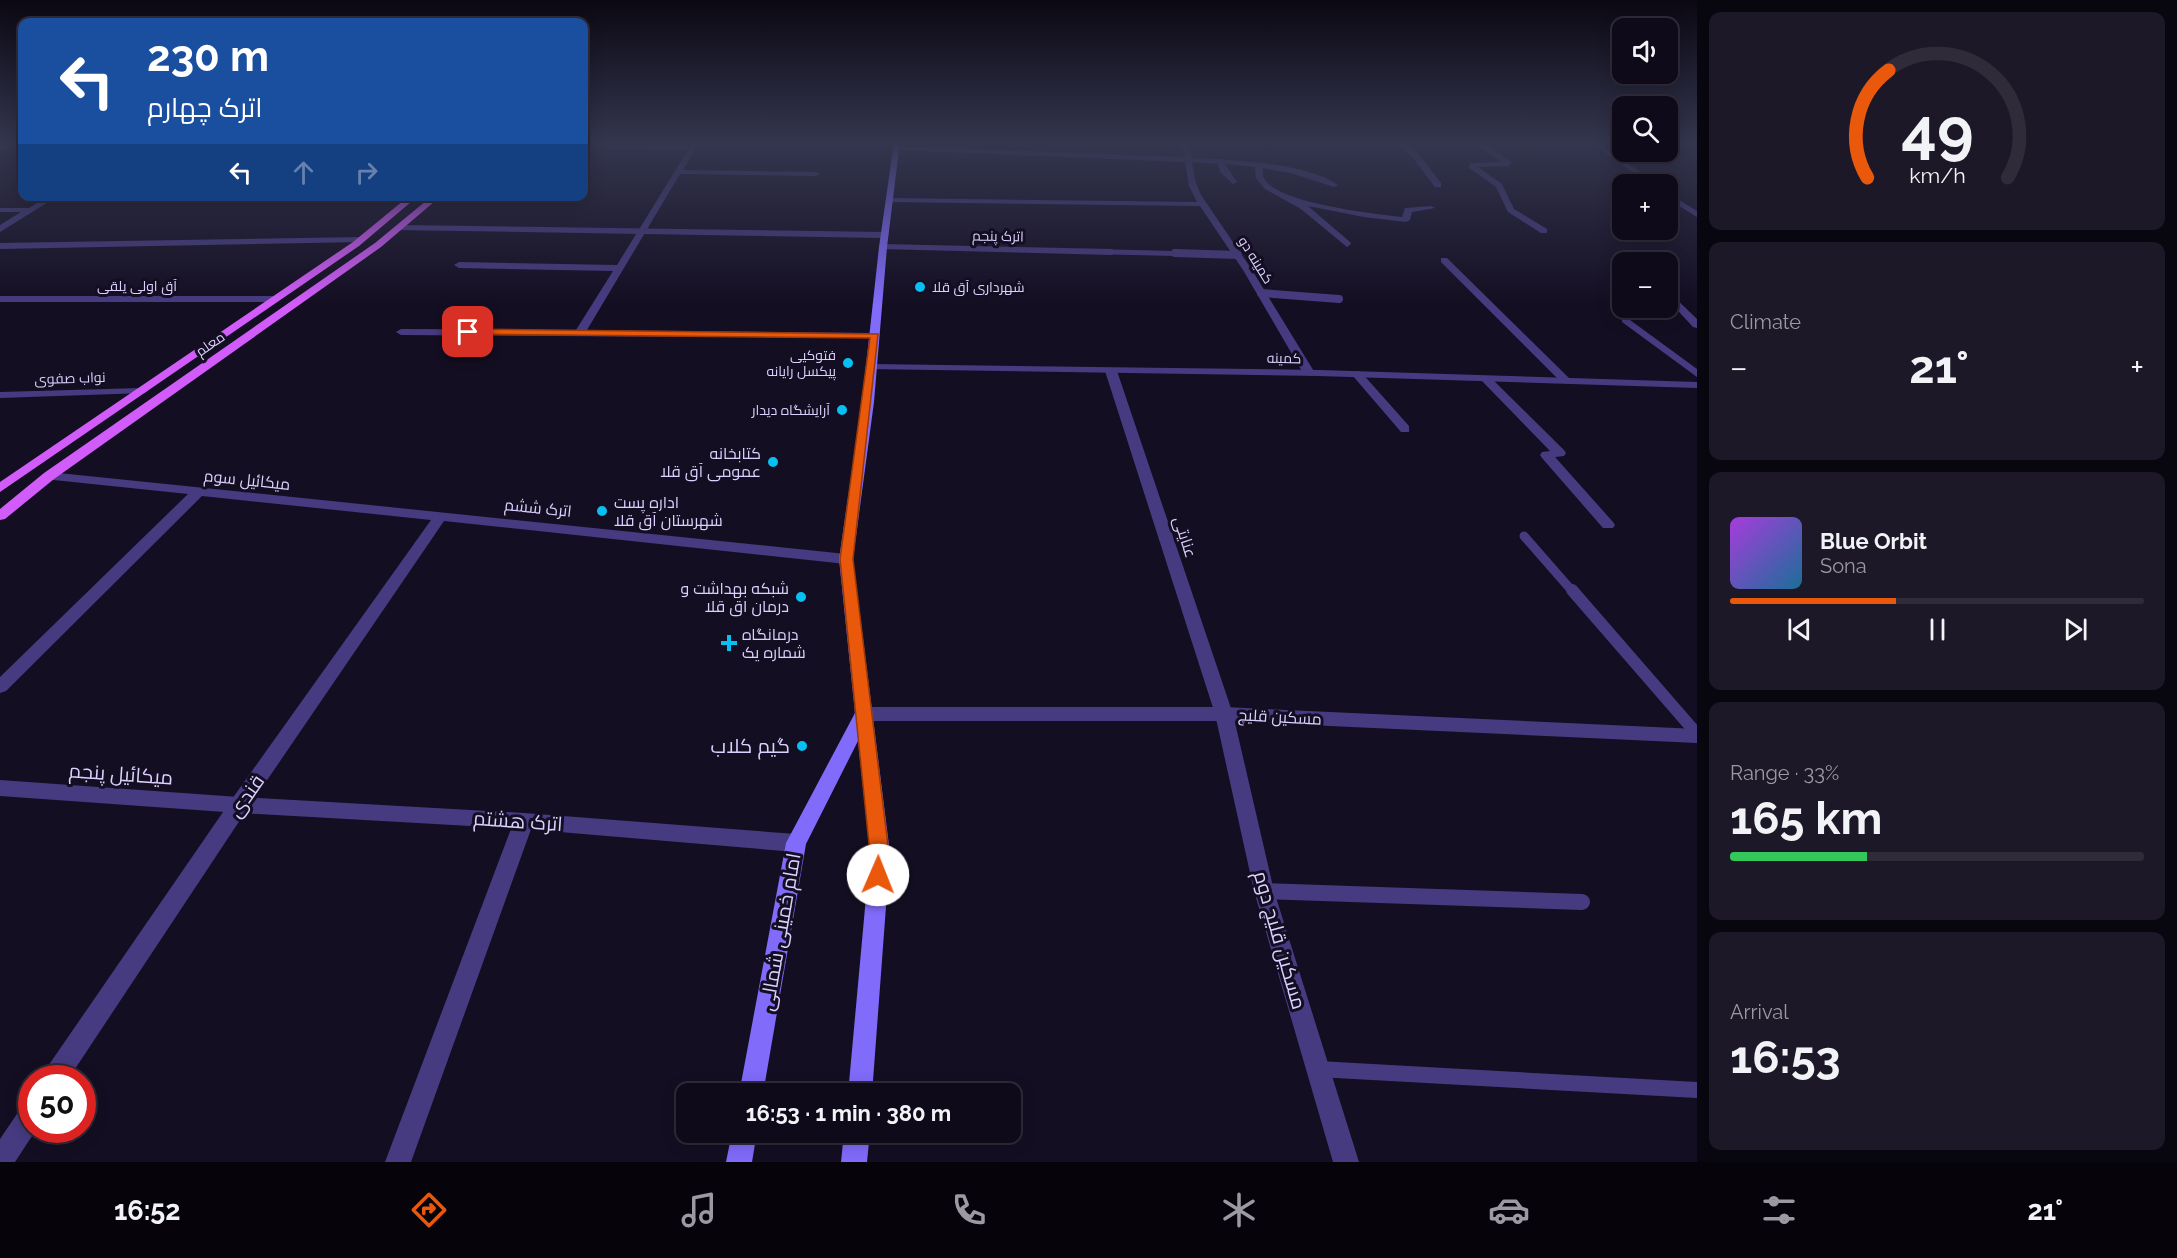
<!DOCTYPE html>
<html lang="en">
<head>
<meta charset="utf-8">
<style>
  :root { --surface:#0f0a1a; --page:#1d1827; --text:#f1f3f6; --muted:#9b9aa2; --line:#2f2b39; --accent:#ea580c }
  body { margin:0; font-family:Raleway,Cairo,sans-serif; background:var(--page); color:var(--text); height:100vh; display:flex; flex-direction:column; font-size:22px; white-space:nowrap }
  * { box-sizing:border-box; margin:0 }
  p { font-size:20px; color:var(--muted) }
  .icon { flex:none; width:33px; height:33px; fill:none; stroke:currentColor; stroke-width:2; stroke-linecap:round; stroke-linejoin:round }
  .map { position:relative; flex:1; overflow:hidden }
  .panel { display:flex; flex-direction:column; gap:12px; padding:12px; background:#08060e; width:480px }
  .panel>* { flex:none }
  .banner { position:absolute; left:18px; top:18px; width:570px; height:183px; border-radius:12px; box-shadow:0 3px 15px #0003,0 0 0 2px var(--line); background:#1a4fa0; color:#fff; overflow:hidden }
  .tools { position:absolute; left:1612px; top:18px; display:grid; gap:12px }
  .tools a { display:grid; place-items:center; width:66px; height:66px; border-radius:12px; background:var(--surface); box-shadow:0 3px 15px #0003,0 0 0 2px var(--line); font-size:30px }
  .speed { position:absolute; left:18px; top:1065px; display:flex; gap:12px; font-size:30px; font-weight:700; text-align:center }
  .speed>* { display:grid; place-content:center; width:78px; height:78px; border-radius:50%; background:var(--surface); box-shadow:0 3px 15px #0003,0 0 0 2px var(--line); line-height:1 }
  .speed .limit { border:9px solid #d22; background:#fff; color:#111 }
  .pin { position:absolute; display:grid; place-items:center; width:51px; height:51px; color:#fff; margin:-26px; border-radius:12px; box-shadow:0 3px 9px #0006 }
  .me { position:absolute; width:66px; margin:-33px; rotate:1deg; stroke-linejoin:round; filter:drop-shadow(0 0 4px #0008) }
  .turn { display:flex; align-items:center; gap:21px; height:126px; padding:0 30px; font-size:27px }
  .turn .icon { width:78px; height:78px; stroke-width:2.5 }
  .turn b { display:block; font-size:42px; line-height:51px }
  .lanes { display:flex; align-items:center; height:57px; padding:0 30px; background:#0003; justify-content:center; gap:30px; direction:ltr }
  .lanes .off { opacity:.35 }
  .big { font-size:45px; font-weight:700; line-height:1.1 }
  .panel .card { flex:1; display:flex; flex-direction:column; justify-content:center; gap:9px; min-width:0; padding:0 21px; border-radius:12px; background:var(--page) }
  .panel .dial { align-items:center; gap:0 }
  .dial svg { height:156px; overflow:visible; fill:none; stroke:var(--line); stroke-width:7; stroke-linecap:round; text-anchor:middle }
  .dial text { fill:var(--text); stroke:none }
  .song { display:flex; align-items:center; gap:18px }
  .cover { width:72px; height:72px; border-radius:9px; background:linear-gradient(135deg,hsl(280 70% 55%),hsl(200 70% 35%)) }
  .played { height:6px; border-radius:3px; background:linear-gradient(90deg,var(--accent) 40%,var(--line) 40%) }
  .keys { display:flex; justify-content:space-around; direction:ltr }
  .heat { display:flex; justify-content:space-between; align-items:center; font-size:33px; direction:ltr }
  .charge { height:9px; border-radius:4px; background:linear-gradient(90deg,#34c759 33%,var(--line) 0) }
  .trip { position:absolute; left:676px; top:1083px; width:345px; height:60px; border-radius:12px; background:var(--surface); box-shadow:0 3px 15px #0003,0 0 0 2px var(--line); font-weight:700; line-height:60px; text-align:center }
  .dock { display:flex; height:96px; justify-content:space-around; align-items:center; background:#06040a; color:var(--muted) }
  .dock .icon { width:42px; height:42px }
  .dock .selected { color:var(--accent) }
  .dock b { font-size:27px; color:var(--text) }
  main { display:flex; flex:1; min-height:0 }
  .map>svg:first-child { display:block }
  .lines { fill:none; stroke-linecap:round; stroke-linejoin:round }
  .service-far4 { stroke:#463b80; stroke-width:5 }
  .service-far3 { stroke:#463b80; stroke-width:8 }
  .service-far2 { stroke:#463b80; stroke-width:9 }
  .service-far1 { stroke:#463b80; stroke-width:12 }
  .service { stroke:#463b80; stroke-width:16 }
  .minor { fill:#463b80; fill-rule:evenodd }
  .tertiary { fill:#463b80; fill-rule:evenodd }
  .secondary { fill:#806bfa; fill-rule:evenodd }
  .primary { fill:#d25cfa; fill-rule:evenodd }
  .route { fill:#ea580c; stroke:#983908; stroke-width:1.5 }
  .poi-dot { fill:#07bff3; stroke:#140e22; stroke-width:2 }
  .labels { text-anchor:middle; dominant-baseline:central; stroke-width:6; stroke-linejoin:round; paint-order:stroke }
  .far-street-label { font-size:14px; fill:#dcd1fe; stroke:#140e22 }
  .far-poi-label { font-size:14px; fill:#dcd1fe; stroke:#140e22; text-anchor:end }
  .poi-label { font-size:16px; fill:#dcd1fe; stroke:#140e22; text-anchor:end }
  .street-label { font-size:16px; fill:#dcd1fe; stroke:#140e22 }
  .near-poi-label { font-size:20px; fill:#dcd1fe; stroke:#140e22; text-anchor:end }
  .near-street-label { font-size:20px; fill:#dcd1fe; stroke:#140e22 }
</style>
</head>
<body>
<main>
<div class="map">
<svg width="1697" height="1162" viewBox="0 0 1697 1162">
  <rect width="100%" height="100%" fill="#140e22"/>
  <g class="lines">
    <path class="service-far4" d="M0 148 12 142
      M1112 252 1238 255"/>
    <path class="service-far3" d="M1175 253 1238 255
      M1261 293 1339 299"/>
    <path class="service-far2" d="M1524 536 1573 592"/>
    <path class="service-far1" d="M1572 590 1697 734"/>
    <path class="service" d="M1264 891 1582 902
      M1318 1069 1697 1090"/>
    <path class="minor" d="M693 142H699L683 170 816 172 820 174 816 176 680 174 587 330 875 333 879 334V338L401 335 396 332 401 329 576 330 613 271 459 268 454 265 459 262 617 265 688 150 611 149 608 147 611 145 690 146Z
      M1100 142H1107V143L1104 145Z
      M1181 142H1187L1192 158C1231 160 1306 162 1338 185L1334 187 1294 174 1263 168C1263 171 1262 175 1264 178 1275 203 1375 214 1402 217L1405 208 1431 206 1435 208 1412 212 1410 220 1406 222 1364 217 1308 206 1350 242 1351 244 1347 247 1301 209 1265 189 1256 178 1255 167 1225 164 1237 182 1233 184 1220 172 1218 164 1192 162 1195 180 1201 195 1252 270 1315 373 1313 375 1309 376 1303 373 1243 270 1200 206 890 202 886 200 890 198 1197 202 1189 186 1185 162 896 150 892 148 896 146 1185 157Z
      M1296 142H1303V143L1300 145Z
      M1397 142H1404L1418 153 1441 183V187H1435L1412 157Z
      M1474 142H1481L1512 162 1509 166 1478 167 1502 184 1514 209 1547 229V233H1541L1508 212 1496 187 1468 167 1471 163 1501 162Z
      M1589 142H1596L1658 184H1650Z
      M1668 193 1697 211V217L1668 199Z
      M48 196H58L0 232V225L21 212H0V208H29Z
      M365 237V241L362 242 0 249V243Z
      M883 244 1112 249 1116 252 1112 255 880 249 879 247Z
      M1441 258H1447L1569 378V382H1561L1441 262Z
      M1668 291 1697 319V328L1693 327 1668 300Z
      M0 296H274L279 299 274 302H0Z
      M1626 317 1697 369V377L1622 322V318Z
      M1111 368 1117 371 1233 714 1274 891 1359 1162H1333L1254 891 1215 714 1105 371Z
      M1357 371 1361 372 1409 426V432H1401L1353 376 1351 374Z
      M1486 376 1490 377 1564 450 1566 453 1564 456 1555 457 1613 522 1615 525 1613 528H1603L1542 458 1540 455 1542 452 1550 451 1482 381V377Z
      M141 388 147 391 145 393 0 398V392Z
      M49 472 846 554 853 559 846 564 444 521 246 811 69 1078H43L46 1069 232 799 431 520 202 496 6 691 0 693V677L188 494 44 479 42 476Z
      M524 813 531 815 534 821 411 1162H385L514 821 517 815Z
      M32 1102V1130H36L15 1162H0V1139L23 1105Z"/>
    <path class="tertiary" d="M399 225 885 232 889 235 885 238 396 230V226Z
      M871 364 1319 370 1697 382V388L1319 376 867 369 865 367Z
      M863 707H1224L1697 729V743L1224 721H863L857 719 854 714 857 709Z
      M0 780 239 797 524 813 796 834 803 837 806 843 803 849 796 852 524 829 239 813 0 796Z"/>
    <path class="secondary" d="M894 142H900L887 247 874 402 853 559 890 853 872 1094H848L870 853 858 741 806 844 763 1094H739L786 843 855 713 839 559 862 402 879 247Z
      M732 1132H757L752 1162H726Z
      M844 1132H870L867 1162H841Z"/>
    <path class="primary" d="M409 196H418L359 246 0 492V482L353 242Z
      M432 196H441L381 247 54 479 5 519 0 520V509L44 473 375 243Z"/>
  </g>
  <linearGradient id="sky" x2="0" y2="1"><stop stop-color="#0b0813"/><stop offset="0.47" stop-color="#34364f"/><stop offset="1" stop-color="#34364f" stop-opacity="0"/></linearGradient>
  <rect width="1697" height="304" fill="url(#sky)"/>
  <path class="route" d="M468 329 878 334 853 559 889 854 887 875 884 881 878 884 871 881 869 875 870 854 840 559 870 338 465 334 464 332Z"/>
  <g class="poi-dot">
    <circle cx="920" cy="287" r="6"/>
    <circle cx="848" cy="363" r="6"/>
    <circle cx="842" cy="410" r="6"/>
    <circle cx="773" cy="462" r="6"/>
    <circle cx="602" cy="511" r="6"/>
    <circle cx="801" cy="597" r="6"/>
    <path d="M726 634h6v6h6v6h-6v6h-6v-6h-6v-6h6z"/>
    <circle cx="802" cy="746" r="6"/>
  </g>
  <g class="labels">
    <g class="far-street-label">
      <text transform="translate(998 236) rotate(1)">اترک پنجم</text>
      <text transform="translate(1256 260) rotate(58)">کمینه دو</text>
      <text x="137" y="286">آق اولی یلقی</text>
      <text transform="translate(210 344) rotate(-35)">معلم</text>
      <text transform="translate(1284 358) rotate(1)">کمینه</text>
      <text transform="translate(70 378) rotate(-2)">نواب صفوی</text>
    </g>
    <g class="far-poi-label">
      <text x="932" y="287" text-anchor="start">شهرداری آق قلا</text>
      <text x="836" y="355">فتوکپی<tspan x="836" dy="16">پیکسل رایانه</tspan></text>
      <text x="830" y="410">آرایشگاه دیدار</text>
    </g>
    <g class="poi-label">
      <text x="761" y="453">کتابخانه<tspan x="761" dy="18">عمومی آق قلا</tspan></text>
      <text x="614" y="502" text-anchor="start">اداره پست<tspan x="614" dy="18">شهرستان آق قلا</tspan></text>
      <text x="789" y="588">شبکه بهداشت و<tspan x="789" dy="18">درمان اق قلا</tspan></text>
      <text x="742" y="634" text-anchor="start">درمانگاه<tspan x="742" dy="18">شماره یک</tspan></text>
    </g>
    <g class="street-label">
      <text transform="translate(247 480) rotate(6)">میکائیل سوم</text>
      <text transform="translate(538 508) rotate(6)">اترک ششم</text>
      <text transform="translate(1185 537) rotate(72)">عنایتی</text>
      <text transform="translate(1280 717) rotate(3)">مسکین قلیچ</text>
    </g>
    <g class="near-poi-label">
      <text x="790" y="746">گیم کلاب</text>
    </g>
    <g class="near-street-label">
      <text transform="translate(121 774) rotate(4)">میکائیل پنجم</text>
      <text transform="translate(246 796) rotate(-55)">قندی</text>
      <text transform="translate(518 821) rotate(4)">اترک هشتم</text>
      <text transform="translate(780 932) rotate(-80)">امام خمینی شمالی</text>
      <text transform="translate(1280 940) rotate(74)">مسکین قلیچ دوم</text>
    </g>
  </g>
</svg>
<div class="tools">
<a><svg class="icon" aria-label="sound" viewBox="0 0 24 24"><path d="M4 9h4l5-4v14l-5-4H4zM17 9q2 3 0 6"/></svg></a>
<a><svg class="icon" aria-label="search" viewBox="0 0 24 24"><circle cx="10" cy="10" r="6"/><path d="M15 15l6 6"/></svg></a>
<a>+</a>
<a>−</a>
</div>
<div class="speed"><div class="limit">50</div></div>
<div class="pin" style="left:468px;top:332px;background:#d93025"><svg class="icon" aria-label="arrive" viewBox="0 0 24 24"><path d="M6 21V4h12l-3 4 3 4H6"/></svg></div>
<svg class="me" style="left:878px;top:875px" viewBox="-20 -20 40 40"><circle r="19" fill="#fff"/><path d="M0-13L10 11 0 6-10 11z" fill="#ea580c"/></svg>
<div class="trip">16:53 · 1 min · 380 m</div>
<div class="banner">
<div class="turn"><svg class="icon" aria-label="left" viewBox="0 0 24 24"><path d="M17 20v-9H6M10 6l-5 5 5 5"/></svg><div><b>230 m</b>اترک چهارم</div></div>
<div class="lanes"><svg class="icon" aria-label="left" viewBox="0 0 24 24"><path d="M17 20v-9H6M10 6l-5 5 5 5"/></svg><svg class="icon off" aria-label="ahead" viewBox="0 0 24 24"><path d="M12 20V5M6 11l6-6 6 6"/></svg><svg class="icon off" aria-label="right" viewBox="0 0 24 24"><path d="M7 20v-9h11M14 6l5 5-5 5"/></svg></div>
</div>
</div>
<section class="panel">
<div class="card dial"><svg viewBox="0 0 100 80">
<path d="M14 69A42 42 0 1 1 86 69"/>
<path d="M14 69A42 42 0 0 1 25 14" stroke="#ea580c"/>
<text x="50" y="56" font-size="32" font-weight="700">49</text>
<text x="50" y="72" font-size="11">km/h</text>
</svg></div>
<div class="card"><p>Climate</p>
<div class="heat"><a>−</a><b class="big">21°</b><a>+</a></div>
</div>
<div class="card">
<div class="song"><i class="cover"></i><div><b>Blue Orbit</b><p>Sona</p></div></div>
<div class="played"></div>
<div class="keys"><svg class="icon" aria-label="previous" viewBox="0 0 24 24"><path d="M18 5L8 12l10 7zM5 5v14"/></svg><svg class="icon" aria-label="pause" viewBox="0 0 24 24"><path d="M8 5v14M16 5v14"/></svg><svg class="icon" aria-label="next" viewBox="0 0 24 24"><path d="M6 5l10 7-10 7zM19 5v14"/></svg></div>
</div>
<div class="card"><p>Range · 33%</p><b class="big">165 km</b><div class="charge"></div></div>
<div class="card"><p>Arrival</p><b class="big">16:53</b></div>
</section>
</main>
<nav class="dock">
<b>16:52</b>
<svg class="icon selected" aria-label="directions" viewBox="0 0 24 24"><path d="M12 3l9 9-9 9-9-9zM9 14v-3h6M13 9l2 2-2 2"/></svg>
<svg class="icon" aria-label="music" viewBox="0 0 24 24"><path d="M9 18V5l10-2v13"/><circle cx="6" cy="18" r="3"/><circle cx="16" cy="16" r="3"/></svg>
<svg class="icon" aria-label="phone" viewBox="0 0 24 24"><path d="M5 4h4l2 5-3 2q2 4 5 5l2-3 5 2v4C11 20 4 13 5 4z"/></svg>
<svg class="icon" aria-label="climate" viewBox="0 0 24 24"><path d="M12 3v18M4 7l16 10M4 17L20 7"/></svg>
<svg class="icon" aria-label="car" viewBox="0 0 24 24"><path d="M5 17H2v-5l4-1 3-4h7l3 4 3 1v5h-3M9 17h6M6 11h13"/><circle cx="7" cy="17" r="2"/><circle cx="17" cy="17" r="2"/></svg>
<svg class="icon" aria-label="filters" viewBox="0 0 24 24"><path d="M4 7h16M4 17h16"/><circle cx="9" cy="7" r="2"/><circle cx="15" cy="17" r="2"/></svg>
<b>21°</b>
</nav>
</body>
</html>
